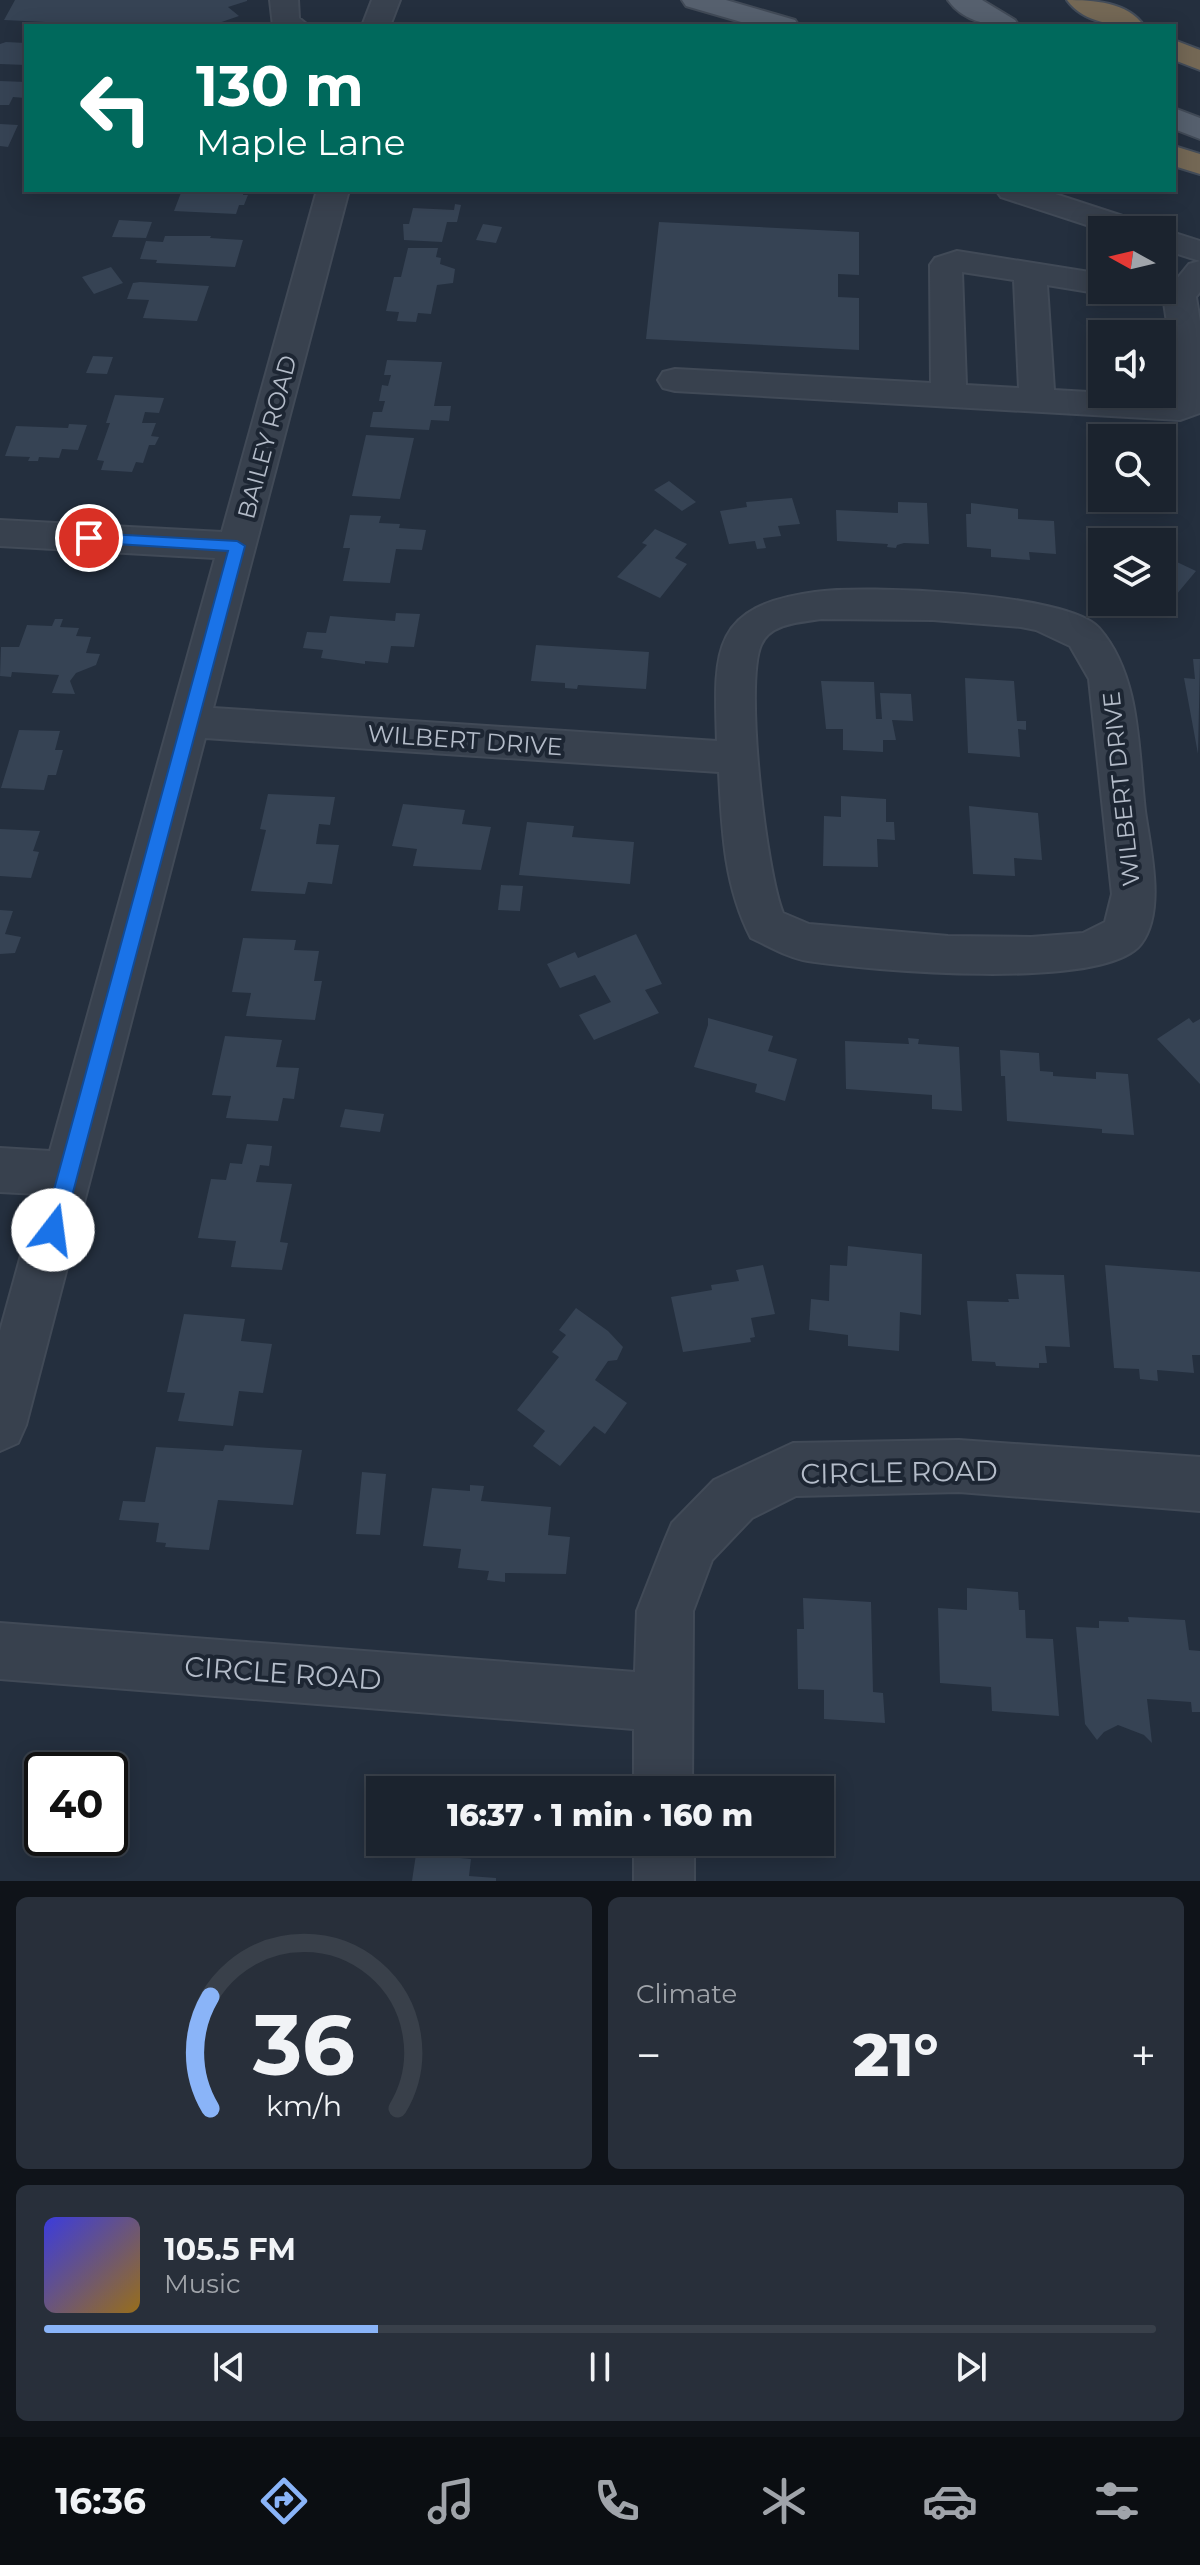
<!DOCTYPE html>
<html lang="en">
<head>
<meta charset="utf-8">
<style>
  :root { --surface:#1b232e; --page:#282f3a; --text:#f1f3f6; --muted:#a0a4aa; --line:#39404a; --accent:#8ab4f8 }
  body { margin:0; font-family:Montserrat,sans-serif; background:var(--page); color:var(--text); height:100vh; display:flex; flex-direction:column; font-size:30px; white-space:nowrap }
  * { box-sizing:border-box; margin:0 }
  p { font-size:26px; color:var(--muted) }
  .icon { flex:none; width:44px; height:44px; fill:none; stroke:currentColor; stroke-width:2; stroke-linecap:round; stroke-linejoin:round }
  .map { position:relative; height:1881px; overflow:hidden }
  .side { display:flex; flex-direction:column; gap:16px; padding:16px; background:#0f1319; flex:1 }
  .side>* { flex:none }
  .top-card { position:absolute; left:24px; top:24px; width:1152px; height:168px; border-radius:0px; box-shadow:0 4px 20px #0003,0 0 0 2px var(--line); background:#00695c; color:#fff; overflow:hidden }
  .needle { width:52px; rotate:278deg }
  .tools { position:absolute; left:1088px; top:216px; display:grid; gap:16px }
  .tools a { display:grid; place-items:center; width:88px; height:88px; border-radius:0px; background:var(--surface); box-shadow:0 4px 20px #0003,0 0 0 2px var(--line); font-size:40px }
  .speed { position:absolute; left:24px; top:1752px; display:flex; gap:16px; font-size:40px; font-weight:700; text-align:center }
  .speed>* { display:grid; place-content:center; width:104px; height:104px; border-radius:50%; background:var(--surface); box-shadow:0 4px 20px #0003,0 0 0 2px var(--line); line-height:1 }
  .speed .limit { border:4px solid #111; border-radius:12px; background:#fff; color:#111 }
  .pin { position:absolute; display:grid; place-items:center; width:68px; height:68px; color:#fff; margin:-34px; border:4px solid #fff; border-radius:50%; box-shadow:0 2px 8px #0007 }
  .me { position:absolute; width:88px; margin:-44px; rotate:15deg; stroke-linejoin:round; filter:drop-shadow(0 0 6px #0008) }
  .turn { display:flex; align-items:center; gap:28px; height:168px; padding:0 40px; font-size:36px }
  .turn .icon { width:104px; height:104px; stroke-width:2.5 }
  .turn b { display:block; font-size:56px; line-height:68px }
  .big { font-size:60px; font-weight:800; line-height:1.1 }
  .side .widget { flex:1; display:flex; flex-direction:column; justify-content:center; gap:12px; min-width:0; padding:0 28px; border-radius:12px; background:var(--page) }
  .side .dial { align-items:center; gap:0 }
  .dial svg { height:208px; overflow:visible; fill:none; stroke:var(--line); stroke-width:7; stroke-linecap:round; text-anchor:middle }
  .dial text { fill:var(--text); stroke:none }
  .song { display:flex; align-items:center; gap:24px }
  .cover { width:96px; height:96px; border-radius:12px; background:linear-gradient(135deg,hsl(240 70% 55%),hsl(40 70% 35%)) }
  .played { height:8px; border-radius:4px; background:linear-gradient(90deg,var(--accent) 30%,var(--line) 30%) }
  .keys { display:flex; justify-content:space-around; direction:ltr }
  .heat { display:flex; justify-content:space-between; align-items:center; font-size:44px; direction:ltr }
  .side .tiles { flex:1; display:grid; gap:16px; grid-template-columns:1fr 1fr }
  .widget:last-child { grid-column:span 2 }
  .trip { position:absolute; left:366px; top:1776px; width:468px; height:80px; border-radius:0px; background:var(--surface); box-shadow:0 4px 20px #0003,0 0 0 2px var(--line); font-weight:800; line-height:80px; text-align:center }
  .tab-bar { display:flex; height:128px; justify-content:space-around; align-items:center; background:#0b0e12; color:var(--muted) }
  .tab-bar .icon { width:56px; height:56px }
  .tab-bar .selected { color:var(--accent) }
  .tab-bar b { font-size:36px; color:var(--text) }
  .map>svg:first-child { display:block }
  .building { fill:#364354 }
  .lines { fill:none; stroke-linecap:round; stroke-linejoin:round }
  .minor-casing { stroke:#414a57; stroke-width:4 }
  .major-casing { stroke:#414a57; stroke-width:4 }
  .highway-casing { stroke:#434c59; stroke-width:4 }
  .minor { fill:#38414e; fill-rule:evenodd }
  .major { fill:#56606e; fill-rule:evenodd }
  .highway { fill:#746855; fill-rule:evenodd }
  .route { fill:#1a73e8; stroke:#114b97; stroke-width:2 }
  .labels { text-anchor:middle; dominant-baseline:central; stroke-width:8; stroke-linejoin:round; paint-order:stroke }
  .street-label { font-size:24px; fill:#b4bcc9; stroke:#1d2633 }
  .near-street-label { font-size:28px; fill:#b4bcc9; stroke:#1d2633 }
</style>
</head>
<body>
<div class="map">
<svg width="1200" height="1881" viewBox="0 0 1200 1881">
  <rect width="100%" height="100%" fill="#242f3e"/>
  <path class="building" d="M15 0H247V1L228 7 239 16 210 26H126L4 20Z
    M6 42 26 43V65L0 64V44Z
    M0 81 26 82 25 98 13 97 9 105H0Z
    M0 124 18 125 8 147 0 146Z
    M182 190H244L243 195H248L244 205H239L236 214 174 211Z
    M455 204 461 205 457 222H447L442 242 404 240 403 224H409L413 208 454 210Z
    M119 220 152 222 146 238 112 237Z
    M659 222 859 232V275L838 274V297L859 298V350L646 339Z
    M483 224 502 227 496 243 476 240Z
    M165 236H211L210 238 243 240 235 267 156 263 157 260 140 259 146 241 163 242Z
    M408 248H438L436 257 441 258 440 264 455 269 453 283 437 285 431 314 418 313 416 322 397 321 399 312 386 311 394 277H401Z
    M111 267 123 283 94 294 82 277Z
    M140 282 209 286 197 321 143 318 149 300 127 299 133 283Z
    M93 356 113 357 107 374 86 373Z
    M387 360 442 362 434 406H451L449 421 431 420 429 430 370 427 373 412H382L385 401H379L382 385 388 386 391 375H384Z
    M115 395 164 398 159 413 145 412 142 423H156L151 436 159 437 155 445H149L143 463 136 462 132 472 101 470 104 461 97 460 110 423H106Z
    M69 424 87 425 78 450 62 449 59 458 39 457 38 461H28L30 457 5 456 16 426 68 428Z
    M366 435 414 438 400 499 352 496Z
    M669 481 696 502 682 511 654 490Z
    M792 498 800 524 778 526 781 536 763 538 766 548 757 549 755 541 729 544 720 511 747 507 746 502Z
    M898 502 927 503 929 544 904 543 897 545 896 548 887 547 888 544 837 541 836 510 898 513Z
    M971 503 1018 509V519L1054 521 1056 554 1029 552 1030 560 991 557V549L967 547 966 514H971Z
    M350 515 381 516 379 523 400 524 399 528 426 530 422 550 396 549 390 583 343 581 350 548H343Z
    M655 529 687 544 675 558 687 564 660 598 617 577 647 545 642 543Z
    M1113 531 1135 542H1104Z
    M1102 544V567L1088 560Z
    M1162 555 1196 571 1171 601 1162 596Z
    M396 613 420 614 414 647 391 646 388 663 365 661V664L321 658 323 650 303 648 307 632 326 633 330 616 395 621Z
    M55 619H63L60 627 79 628 76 636 91 637 86 653 100 654 96 665 76 673 70 681 75 694 52 693 59 675 12 672 11 677 0 676 1 647H19L27 625 52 626Z
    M536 645 649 652 646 689 578 685 577 689 565 688V683L531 681Z
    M1193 659H1200L1198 754 1184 678 1195 679Z
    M965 678 1014 681 1017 721H1026V730L1018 729 1020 757 968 753Z
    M821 681 874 682 876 719H882L880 693 911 694 913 721 892 720 896 740H883V752L843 750V729H826Z
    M19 730 60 731 55 750H63L56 775H48L44 790 1 788Z
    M268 794 335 797 330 825 319 824 316 844 339 845 332 884 308 882 305 894 251 891 266 830 260 829Z
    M841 796 886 799V822H894L895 840 877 839 878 867 823 866 824 816 841 817Z
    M403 804 465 810 462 824 491 827 481 870 413 866 417 849 392 846Z
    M969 806 1038 813 1042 860 1014 858 1015 876 973 874Z
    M527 822 574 826 572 837 634 842 630 884 519 875Z
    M0 829 40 831 33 851 39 852 31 878 0 876Z
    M501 885 523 886 520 911 498 910Z
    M0 910 13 911 5 934 21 937 15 953 0 954Z
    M636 934 662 984 645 990 659 1013 594 1040 579 1015 611 1002 595 975 560 988 547 964 575 952 578 958Z
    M243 938 296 940 294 950 319 951 314 981H322L315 1020 246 1016 251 993 232 992Z
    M708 1018 773 1036 768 1051 797 1059 785 1101 755 1092 757 1084 694 1067 708 1025Z
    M1189 1018 1193 1023 1200 1019V1084L1157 1039Z
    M225 1036 282 1040 276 1067 299 1068 294 1099 283 1098 278 1121 226 1118 231 1096 212 1095Z
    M908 1038 919 1039 918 1044 959 1047 962 1111 932 1109V1095L846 1089 845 1041 909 1044Z
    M1000 1050 1039 1053 1040 1071 1053 1072V1076L1096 1079V1072L1128 1074 1134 1135 1102 1133V1129L1007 1121 1005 1076H1001Z
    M345 1109 384 1114 380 1132 340 1127Z
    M247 1144 272 1146 269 1166 260 1165 256 1182 292 1184 280 1242 288 1243 282 1270 231 1267 236 1241 198 1238 211 1179 226 1180 230 1163 242 1164Z
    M848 1246 922 1254 921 1315 900 1312 899 1351 848 1346V1335L809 1330 811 1299 829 1301 830 1265 847 1266Z
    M763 1265 775 1314 751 1318 755 1337 750 1338 751 1342 683 1352 671 1297 712 1290 711 1285 739 1281 736 1270Z
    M1105 1265 1200 1272V1355H1192L1194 1373 1157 1370 1158 1381 1140 1379 1139 1369 1114 1368Z
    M1016 1274 1064 1275 1070 1347 1045 1346 1047 1363H1039V1368L996 1366 995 1362 972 1361 967 1301 1009 1302 1008 1299H1019Z
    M576 1308 608 1331 623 1347 617 1360 608 1361 595 1380 627 1403 605 1434 594 1426 560 1466 533 1446 545 1431 517 1410 559 1357 552 1352 566 1335 559 1330Z
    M184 1314 245 1319 241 1341 272 1344 263 1393 239 1391 233 1426 178 1421 185 1393 167 1392Z
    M225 1445 302 1450 293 1505 218 1500 209 1550 165 1547 166 1543 156 1542 159 1523 119 1520 123 1501 145 1502 156 1447 223 1451Z
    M362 1472 386 1474 380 1535 356 1534Z
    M470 1485 484 1486 481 1501 551 1507 548 1535 570 1537 566 1574 505 1573V1582L487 1580 489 1571 458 1568 461 1549 423 1546 432 1488 470 1491Z
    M967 1588 1018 1592 1019 1610H1025L1026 1638 1053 1639 1059 1716 992 1711 991 1687 940 1683 938 1608 967 1610Z
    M803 1598 871 1602 873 1692 883 1693 885 1723 824 1719V1690L798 1689 797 1629H804Z
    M1128 1617 1185 1620 1189 1650 1200 1651V1712H1192L1191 1702 1147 1699 1152 1743 1144 1735 1118 1725 1104 1732 1097 1740 1085 1724 1076 1627 1099 1628V1621L1129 1622Z
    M416 1854 471 1859 469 1876 496 1878V1881H412Z"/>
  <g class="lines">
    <defs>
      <path id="minor" d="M270 0H298L299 18 309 26H273Z
        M372 0H400L390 26H362Z
        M317 190H349L213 708 717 741C714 650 711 606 815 592 864 585 1067 592 1099 628 1141 676 1138 750 1145 811 1150 848 1166 911 1141 944 1104 992 867 970 808 961 788 958 769 946 751 938 724 886 722 830 719 772L205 738 26 1425 18 1443 0 1451V1331L38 1194 0 1192V1148L50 1151 215 558 0 546V520L222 532ZM821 619 933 620 1021 627 1036 630 1070 646 1089 679 1112 894 1105 922 1083 933 1031 937 948 936 809 924 783 913C766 872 744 683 761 645 770 623 802 622 821 619Z
        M996 190H1043L1144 223 1149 230H1102L1001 197Z
        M1162 229 1200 241V261L1162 249V230H1159Z
        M957 251 1102 274V290L1114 291 1102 294 1047 285 1054 390 1174 397 1178 395 1163 296 1189 264 1200 261V292L1196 297 1200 322V413L1180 420 675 391 663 388 658 380 663 372 675 369 931 383 930 265 935 258ZM962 272 1014 280 1019 388 966 385Z
        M959 1440 1200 1457V1511L959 1492 796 1496 752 1518 712 1560 693 1611 692 1790H634V1729L0 1679V1623L635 1672 637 1611 664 1542 672 1523 714 1480 793 1443Z
        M634 1842H694V1881H634Z"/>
      <path id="major" d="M682 0H726L795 20 799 26H755L686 6Z
        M948 0H982L1015 20 1019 26C993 26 965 24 948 0Z
        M1174 108 1200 118V139L1174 129Z"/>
      <path id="highway" d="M1067 0C1093 0 1128 2 1144 26 1118 26 1084 24 1067 0Z
        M1174 40 1200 50V70L1174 60Z
        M1174 146 1200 154V174L1174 166Z"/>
    </defs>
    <use href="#minor" class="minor-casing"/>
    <use href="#major" class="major-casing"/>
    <use href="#highway" class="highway-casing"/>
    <use href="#minor" class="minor"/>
    <use href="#major" class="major"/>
    <use href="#highway" class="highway"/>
  </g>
  <path class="route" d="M89 533 237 541 245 546 63 1230 60 1236 53 1239 46 1236 43 1230 228 551 84 542 81 538Z"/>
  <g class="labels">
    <g class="street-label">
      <text transform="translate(267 437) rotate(-75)">BAILEY ROAD</text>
      <text transform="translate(465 740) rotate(4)">WILBERT DRIVE</text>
      <text transform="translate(1121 789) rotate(-96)">WILBERT DRIVE</text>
    </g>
    <g class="near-street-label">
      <text transform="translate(899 1472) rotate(-1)">CIRCLE ROAD</text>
      <text transform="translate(283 1673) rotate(4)">CIRCLE ROAD</text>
    </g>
  </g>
</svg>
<div class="tools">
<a><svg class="needle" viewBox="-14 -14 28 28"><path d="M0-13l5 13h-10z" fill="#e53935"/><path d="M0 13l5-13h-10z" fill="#a0a4aa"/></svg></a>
<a><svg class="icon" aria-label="sound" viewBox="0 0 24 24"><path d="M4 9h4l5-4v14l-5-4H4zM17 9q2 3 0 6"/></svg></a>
<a><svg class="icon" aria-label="search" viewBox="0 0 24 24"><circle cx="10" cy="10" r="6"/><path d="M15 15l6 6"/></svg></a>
<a><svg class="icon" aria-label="layers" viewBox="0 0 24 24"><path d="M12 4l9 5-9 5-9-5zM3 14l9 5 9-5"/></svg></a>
</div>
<div class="speed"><div class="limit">40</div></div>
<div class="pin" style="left:89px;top:538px;background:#d93025"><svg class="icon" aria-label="arrive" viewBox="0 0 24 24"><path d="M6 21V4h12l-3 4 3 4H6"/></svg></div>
<svg class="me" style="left:53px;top:1230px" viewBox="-20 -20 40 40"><circle r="19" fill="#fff"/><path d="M0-13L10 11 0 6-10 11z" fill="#1a73e8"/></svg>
<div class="trip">16:37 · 1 min · 160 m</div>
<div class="top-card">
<div class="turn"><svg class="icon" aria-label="left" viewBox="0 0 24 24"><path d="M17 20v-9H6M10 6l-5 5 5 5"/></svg><div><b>130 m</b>Maple Lane</div></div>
</div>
</div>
<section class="side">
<div class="tiles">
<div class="widget dial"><svg viewBox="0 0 100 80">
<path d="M14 69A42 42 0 1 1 86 69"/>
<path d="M14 69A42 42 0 0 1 14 26" stroke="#8ab4f8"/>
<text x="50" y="56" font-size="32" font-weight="700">36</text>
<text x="50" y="72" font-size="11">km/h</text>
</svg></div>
<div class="widget"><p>Climate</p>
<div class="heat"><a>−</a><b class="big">21°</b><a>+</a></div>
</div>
<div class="widget">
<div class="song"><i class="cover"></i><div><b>105.5 FM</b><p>Music</p></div></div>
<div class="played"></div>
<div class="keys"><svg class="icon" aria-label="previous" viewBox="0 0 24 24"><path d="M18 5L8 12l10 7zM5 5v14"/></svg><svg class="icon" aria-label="pause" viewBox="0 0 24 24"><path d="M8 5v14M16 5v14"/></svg><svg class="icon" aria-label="next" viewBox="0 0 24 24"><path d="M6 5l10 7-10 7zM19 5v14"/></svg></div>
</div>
</div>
</section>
<nav class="tab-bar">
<b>16:36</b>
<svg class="icon selected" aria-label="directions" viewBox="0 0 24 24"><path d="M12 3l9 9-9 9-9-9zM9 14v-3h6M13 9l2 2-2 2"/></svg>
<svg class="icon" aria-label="music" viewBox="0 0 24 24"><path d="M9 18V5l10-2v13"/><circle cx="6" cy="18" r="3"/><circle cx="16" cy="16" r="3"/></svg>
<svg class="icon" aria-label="phone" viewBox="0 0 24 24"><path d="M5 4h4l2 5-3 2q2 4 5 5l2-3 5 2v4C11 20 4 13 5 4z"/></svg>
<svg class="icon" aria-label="climate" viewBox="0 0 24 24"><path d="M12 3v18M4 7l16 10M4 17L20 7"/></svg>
<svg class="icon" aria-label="car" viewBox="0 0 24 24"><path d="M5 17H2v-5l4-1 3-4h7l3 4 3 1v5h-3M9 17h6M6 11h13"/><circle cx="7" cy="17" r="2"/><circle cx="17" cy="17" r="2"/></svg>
<svg class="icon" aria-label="filters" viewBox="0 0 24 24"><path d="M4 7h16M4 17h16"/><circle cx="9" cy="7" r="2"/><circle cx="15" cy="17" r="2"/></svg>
</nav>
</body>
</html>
